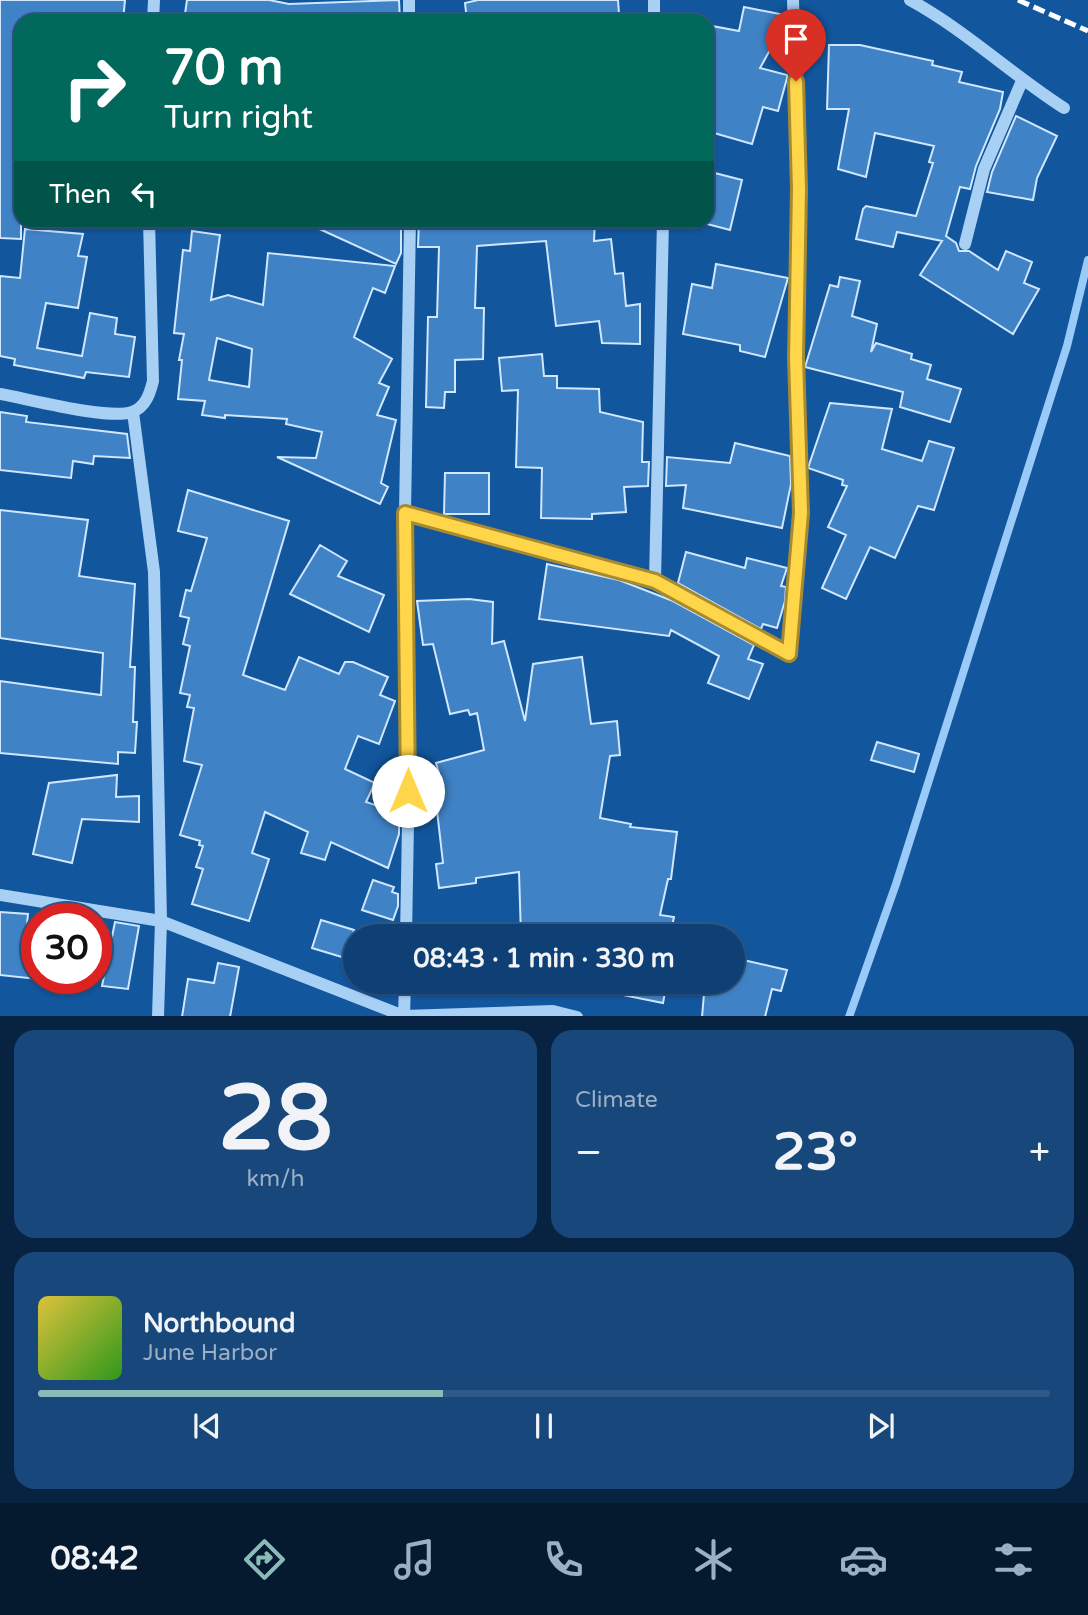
<!DOCTYPE html>
<html lang="en">
<head>
<meta charset="utf-8">
<style>
  :root { --surface:#0e4076; --page:#17477b; --text:#f1f3f6; --muted:#9bafc5; --line:#2e5988; --accent:#8bbbb9 }
  body { margin:0; font-family:"Varela Round",sans-serif; background:var(--page); color:var(--text); height:100vh; display:flex; flex-direction:column; font-size:26px; white-space:nowrap }
  * { box-sizing:border-box; margin:0 }
  p { font-size:23px; color:var(--muted) }
  .icon { flex:none; width:38px; height:38px; fill:none; stroke:currentColor; stroke-width:2; stroke-linecap:round; stroke-linejoin:round }
  .map { position:relative; height:1016px; overflow:hidden }
  .panel { display:flex; flex-direction:column; gap:14px; padding:14px; background:#082341; flex:1 }
  .panel>* { flex:none }
  .banner { position:absolute; left:14px; top:14px; width:700px; height:214px; border-radius:21px; box-shadow:0 2px 5px #0004,0 0 0 2px var(--line); background:#00695c; color:#fff; overflow:hidden }
  .speed { position:absolute; left:21px; top:903px; display:flex; gap:14px; font-size:35px; font-weight:700; text-align:center }
  .speed>* { display:grid; place-content:center; width:91px; height:91px; border-radius:50%; background:var(--surface); box-shadow:0 2px 5px #0004,0 0 0 2px var(--line); line-height:1 }
  .speed .limit { border:10px solid #d22; background:#fff; color:#111 }
  .pin { position:absolute; display:grid; place-items:center; width:60px; height:60px; color:#fff; margin:-72px -30px; border-radius:50% 50% 50% 0; rotate:-45deg; box-shadow:0 0 7px #0007 }
  .pin .icon { rotate:45deg }
  .me { position:absolute; width:77px; margin:-38px; rotate:0deg; stroke-linejoin:round; filter:drop-shadow(0 0 5px #0008) }
  .turn { display:flex; align-items:center; gap:24px; height:147px; padding:0 35px; font-size:32px }
  .turn .icon { width:91px; height:91px; stroke-width:2.5 }
  .turn b { display:block; font-size:49px; line-height:60px }
  .then { display:flex; align-items:center; height:66px; padding:0 35px; background:#0003; gap:14px; font-size:26px }
  .big { font-size:52px; font-weight:800; line-height:1.1 }
  .panel .widget { flex:1; display:flex; flex-direction:column; justify-content:center; gap:10px; min-width:0; padding:0 24px; border-radius:21px; background:var(--page) }
  .panel .dial { align-items:center; gap:0 }
  .dial b { font-size:91px; line-height:1 }
  .song { display:flex; align-items:center; gap:21px }
  .cover { width:84px; height:84px; border-radius:10px; background:linear-gradient(135deg,hsl(50 70% 55%),hsl(110 70% 35%)) }
  .played { height:7px; border-radius:4px; background:linear-gradient(90deg,var(--accent) 40%,var(--line) 40%) }
  .keys { display:flex; justify-content:space-around; direction:ltr }
  .heat { display:flex; justify-content:space-between; align-items:center; font-size:38px; direction:ltr }
  .panel .tiles { flex:1; display:grid; gap:14px; grid-template-columns:1fr 1fr }
  .widget:last-child { grid-column:span 2 }
  .trip { position:absolute; left:343px; top:924px; width:402px; height:70px; border-radius:35px; background:var(--surface); box-shadow:0 2px 5px #0004,0 0 0 2px var(--line); font-weight:800; line-height:70px; text-align:center }
  .dock { display:flex; height:112px; justify-content:space-around; align-items:center; background:#061a2f; color:var(--muted) }
  .dock .icon { width:49px; height:49px }
  .dock .current { color:var(--accent) }
  .dock b { font-size:32px; color:var(--text) }
  .map>svg:first-child { display:block }
  .lines { fill:none; stroke-linecap:round; stroke-linejoin:round }
  .stream { stroke:#9acaf7; stroke-width:8 }
  .building { fill:#3f82c5; stroke:#d0e7fe; stroke-width:2; fill-rule:evenodd }
  .minor { stroke:#a8cff4; stroke-width:12 }
  .rail { stroke:#fff; stroke-width:5; stroke-dasharray:12 5; stroke-linecap:butt }
  .route-casing { stroke:#a68a30; stroke-width:18 }
  .route { stroke:#ffd54a; stroke-width:12 }
</style>
</head>
<body>
<div class="map">
<svg width="1088" height="1017" viewBox="0 0 1088 1017">
  <rect width="100%" height="100%" fill="#12569d"/>
  <g class="lines">
    <path class="stream" d="M849 1017 896 884 1067 346 1088 260"/>
  </g>
  <path class="building" d="M0 0H125L123 21 21 18V239L0 238Z
    M187 0H269L289 4 399 0 400 21H184Z
    M478 0H618L619 14 559 21H467L465 3Z
    M744 7 785 15V23L760 68 787 75V78L778 111 763 107 752 144 707 131V25L739 31Z
    M829 45H860L933 61 932 65 962 72 959 82 1003 92 1000 109 976 166 970 189 960 187 946 236 956 243 959 251H969L998 270 1006 251 1032 262 1024 283 1039 289 1013 334 920 275 942 241 897 232 893 247 856 239 863 209 866 206 916 216 933 163 929 162 934 146 875 133 866 177 838 169 849 109H827Z
    M1016 116 1057 136 1037 178 1033 200 987 192 992 172Z
    M707 171 742 180 730 230 707 224Z
    M360 220H401V253L396 264 302 221Z
    M419 220H500V224L595 220 594 241 611 239 615 274 623 273 626 306 640 304V344L602 343 599 321 556 326 546 241 477 246 475 308H484L483 359 455 360V392H445L444 408 426 407 428 317H437L439 247H418Z
    M25 229 83 234 78 256 87 257 78 308 46 303 37 348 82 356 90 313 117 318 115 334 135 337 129 377 86 372 84 378 14 365 15 359 0 356V276L20 278Z
    M192 231 220 235 211 300 228 295 263 305 268 253 395 266 385 293 373 288 354 337 392 359 379 383 389 387 377 415 396 420 381 483 388 487 380 504 277 457 316 458 322 432 286 424 287 419 225 415V418L202 415 205 401 178 399 182 360H179L184 334 174 333 183 250 190 251ZM217 338 252 349 249 387 209 380Z
    M716 264 788 278 765 357 740 351V345L683 334 692 284 712 288Z
    M840 277 860 281 852 316 877 324 871 352 876 343 912 354 911 359 931 365 927 379 961 389 950 422 900 407 903 392 805 367 830 285 838 287Z
    M542 354 544 376H557V388L599 389 600 412 643 422 642 462H649L648 486 624 487 626 512 592 514V519L541 518 542 468 516 467 518 390 502 391 499 358Z
    M830 403 892 409 882 449 922 461 929 441 954 448 934 510 918 506 895 558 870 547 846 599 822 588 846 535 828 527 847 486 842 485 843 480 808 468Z
    M0 412 27 416 26 422 127 434 130 458 94 456 93 464 73 461 71 478 0 470Z
    M735 443 790 456 791 484 782 528 683 508 686 485 666 486 667 457 730 463Z
    M445 473H489V514H444Z
    M188 490 289 521 243 675 285 690 299 657 339 674 345 662H353L388 677 380 695 395 701 379 744 358 736 345 769 375 783 366 802 399 813V834L388 868 331 842 325 860 301 853 308 832 265 812 252 853 269 859 249 921 192 904 203 869 196 867 203 846 199 845 200 841 180 835 202 765 184 761 194 708 187 707 190 695 180 693 190 646 183 644 189 618 180 616 186 590 191 591 207 538 178 531Z
    M0 510 88 520 79 576 135 584 130 667H135L133 722H137L135 753 118 752V764L0 753V681L101 695 103 653 0 638Z
    M320 545 347 561 338 576 384 595 369 632 290 594Z
    M686 552 745 568 747 558 787 568 781 586 786 587 785 601 777 628 763 624 761 629 678 583Z
    M547 564 619 580 673 601 754 645 748 659 763 664 749 699 708 683 719 656 671 630 669 636 539 619Z
    M469 599 493 602 492 644 504 641 525 721 533 664 582 657 591 724 617 721 620 755 610 756 600 818 631 824 630 827 677 832 671 879H668L660 915 674 917 670 936H521L519 872 476 878V883L439 888 436 864 443 863 435 793 444 792 436 763 484 750 477 713 470 715 468 710 450 714 433 644 423 645 417 601Z
    M877 742 919 754 914 772 871 760Z
    M117 775 116 797 139 796V822L82 819 72 863 33 854 49 783Z
    M373 880 394 887 392 892 398 894V906L393 920 362 910Z
    M0 912 28 914 27 924H37V979L0 975Z
    M321 920 354 930 345 958 312 948Z
    M115 922 139 926 128 989 102 986Z
    M739 959 787 970 781 991 772 989 765 1017H702L705 982H734Z
    M218 963 239 967 230 1017H182L188 979 214 983Z
    M604 982H667L663 1003 603 991Z"/>
  <g class="lines">
    <path class="minor" d="M409 0V21
      M654 0V21
      M910 0C965 30 1011 74 1064 108
      M153 21 154 0
      M965 244 984 169 1022 81
      M0 394C29 399 108 420 132 412 146 407 150 393 153 381L149 220
      M133 412 154 572 161 921 158 1017
      M405 513 655 581 789 654 801 513 796 358 799 189 793 0
      M655 581 663 220
      M0 895 161 921 404 1016 553 1011 577 1017
      M406 936 409 767 405 513 410 220
      M404 1017 405 982"/>
    <path class="rail" d="M1018 0 1088 31"/>
  </g>
  <g class="lines">
    <defs>
      <path id="route" d="M408 791 405 513 655 581 789 654 801 513 796 358 799 189 796 81"/>
    </defs>
    <use href="#route" class="route-casing"/>
    <use href="#route" class="route"/>
  </g>
</svg>
<div class="speed"><div class="limit">30</div></div>
<div class="pin" style="left:796px;top:81px;background:#d93025"><svg class="icon" aria-label="arrive" viewBox="0 0 24 24"><path d="M6 21V4h12l-3 4 3 4H6"/></svg></div>
<svg class="me" style="left:408px;top:791px" viewBox="-20 -20 40 40"><circle r="19" fill="#fff"/><path d="M0-13L10 11 0 6-10 11z" fill="#ffd54a"/></svg>
<div class="trip">08:43 · 1 min · 330 m</div>
<div class="banner">
<div class="turn"><svg class="icon" aria-label="right" viewBox="0 0 24 24"><path d="M7 20v-9h11M14 6l5 5-5 5"/></svg><div><b>70 m</b>Turn right</div></div>
<div class="then">Then<svg class="icon" aria-label="left" viewBox="0 0 24 24"><path d="M17 20v-9H6M10 6l-5 5 5 5"/></svg></div>
</div>
</div>
<section class="panel">
<div class="tiles">
<div class="widget dial"><b>28</b><p>km/h</p></div>
<div class="widget"><p>Climate</p>
<div class="heat"><a>−</a><b class="big">23°</b><a>+</a></div>
</div>
<div class="widget">
<div class="song"><i class="cover"></i><div><b>Northbound</b><p>June Harbor</p></div></div>
<div class="played"></div>
<div class="keys"><svg class="icon" aria-label="previous" viewBox="0 0 24 24"><path d="M18 5L8 12l10 7zM5 5v14"/></svg><svg class="icon" aria-label="pause" viewBox="0 0 24 24"><path d="M8 5v14M16 5v14"/></svg><svg class="icon" aria-label="next" viewBox="0 0 24 24"><path d="M6 5l10 7-10 7zM19 5v14"/></svg></div>
</div>
</div>
</section>
<nav class="dock">
<b>08:42</b>
<svg class="icon current" aria-label="directions" viewBox="0 0 24 24"><path d="M12 3l9 9-9 9-9-9zM9 14v-3h6M13 9l2 2-2 2"/></svg>
<svg class="icon" aria-label="music" viewBox="0 0 24 24"><path d="M9 18V5l10-2v13"/><circle cx="6" cy="18" r="3"/><circle cx="16" cy="16" r="3"/></svg>
<svg class="icon" aria-label="phone" viewBox="0 0 24 24"><path d="M5 4h4l2 5-3 2q2 4 5 5l2-3 5 2v4C11 20 4 13 5 4z"/></svg>
<svg class="icon" aria-label="climate" viewBox="0 0 24 24"><path d="M12 3v18M4 7l16 10M4 17L20 7"/></svg>
<svg class="icon" aria-label="car" viewBox="0 0 24 24"><path d="M5 17H2v-5l4-1 3-4h7l3 4 3 1v5h-3M9 17h6M6 11h13"/><circle cx="7" cy="17" r="2"/><circle cx="17" cy="17" r="2"/></svg>
<svg class="icon" aria-label="filters" viewBox="0 0 24 24"><path d="M4 7h16M4 17h16"/><circle cx="9" cy="7" r="2"/><circle cx="15" cy="17" r="2"/></svg>
</nav>
</body>
</html>
